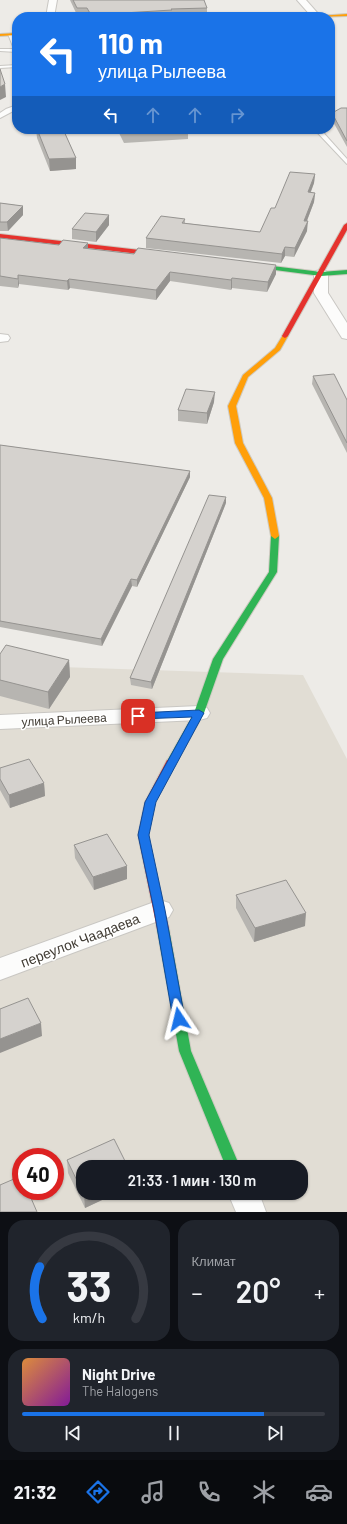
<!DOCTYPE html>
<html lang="ru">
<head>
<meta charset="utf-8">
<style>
  :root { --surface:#171b24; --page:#20242c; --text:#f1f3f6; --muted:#9ea1a6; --line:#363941; --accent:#1a73e8 }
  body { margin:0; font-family:Barlow,sans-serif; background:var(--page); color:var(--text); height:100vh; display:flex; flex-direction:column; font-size:15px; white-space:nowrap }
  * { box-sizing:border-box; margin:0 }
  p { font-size:13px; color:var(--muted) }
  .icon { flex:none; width:22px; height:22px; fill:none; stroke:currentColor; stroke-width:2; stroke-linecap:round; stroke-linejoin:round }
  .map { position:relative; height:1212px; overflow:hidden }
  .drawer { display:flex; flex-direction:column; gap:8px; padding:8px; background:#0d0f14; flex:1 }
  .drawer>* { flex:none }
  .top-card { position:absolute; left:12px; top:12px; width:323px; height:122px; border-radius:16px; box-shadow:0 1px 3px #0004; background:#1a73e8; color:#fff; overflow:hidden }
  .speed { position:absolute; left:12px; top:1148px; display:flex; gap:8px; font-size:20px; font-weight:700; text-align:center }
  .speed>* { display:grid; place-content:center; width:52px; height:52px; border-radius:50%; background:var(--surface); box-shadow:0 1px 3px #0004; line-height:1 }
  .speed .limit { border:6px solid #d22; background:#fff; color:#111 }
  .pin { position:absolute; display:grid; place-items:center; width:34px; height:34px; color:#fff; margin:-17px; border-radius:8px; box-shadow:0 2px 6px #0006 }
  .me { position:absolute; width:44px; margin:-22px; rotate:350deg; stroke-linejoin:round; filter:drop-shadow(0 0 3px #0008) }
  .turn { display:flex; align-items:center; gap:14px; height:84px; padding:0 20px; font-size:18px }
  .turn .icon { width:52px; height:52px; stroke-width:2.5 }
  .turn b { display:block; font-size:28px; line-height:34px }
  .lanes { display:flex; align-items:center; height:38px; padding:0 20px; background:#0003; justify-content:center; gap:20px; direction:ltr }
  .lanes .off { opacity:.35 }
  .big { font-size:30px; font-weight:600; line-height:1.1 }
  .drawer .card { flex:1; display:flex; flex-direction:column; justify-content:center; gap:6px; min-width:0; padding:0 14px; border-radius:16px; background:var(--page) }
  .drawer .dial { align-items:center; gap:0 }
  .dial svg { height:104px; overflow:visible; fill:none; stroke:var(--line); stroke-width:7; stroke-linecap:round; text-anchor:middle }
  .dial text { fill:var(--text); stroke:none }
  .song { display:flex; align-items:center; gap:12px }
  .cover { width:48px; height:48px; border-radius:6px; background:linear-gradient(135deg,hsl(30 70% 55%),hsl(290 70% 35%)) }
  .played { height:4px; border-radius:2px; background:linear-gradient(90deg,var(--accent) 80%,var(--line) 80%) }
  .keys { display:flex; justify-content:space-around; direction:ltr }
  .heat { display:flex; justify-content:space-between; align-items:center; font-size:22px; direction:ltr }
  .drawer .tiles { flex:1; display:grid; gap:8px; grid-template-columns:1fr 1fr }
  .card:last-child { grid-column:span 2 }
  .trip { position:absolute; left:76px; top:1160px; width:232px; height:40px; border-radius:16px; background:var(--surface); box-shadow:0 1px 3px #0004; font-weight:600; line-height:40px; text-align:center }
  .tabs { display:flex; height:64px; justify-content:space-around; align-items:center; background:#090b0e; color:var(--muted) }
  .tabs .icon { width:28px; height:28px }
  .tabs .on { color:var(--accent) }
  .tabs b { font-size:18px; color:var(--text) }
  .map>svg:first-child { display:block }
  .residential { fill:#e1ddd4; fill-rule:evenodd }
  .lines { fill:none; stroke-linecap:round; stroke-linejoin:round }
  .lane-casing { stroke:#c9c7c3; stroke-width:2 }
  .street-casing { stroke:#c9c7c3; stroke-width:2 }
  .fast-casing { stroke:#cecac1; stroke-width:2 }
  .slow-casing { stroke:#cecac1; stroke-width:2 }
  .jam-casing { stroke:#cecac1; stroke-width:2 }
  .lane { fill:#fcfcfb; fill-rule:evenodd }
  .street { fill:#fcfcfb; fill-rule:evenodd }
  .fast { fill:#30b455; fill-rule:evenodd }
  .slow { fill:#ff9f0a; fill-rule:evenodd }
  .jam { fill:#e5322d; fill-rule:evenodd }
  .wall { fill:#b7b5b1 }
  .shaded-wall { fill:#959390 }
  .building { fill:#d5d2ce; stroke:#959390 }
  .route { fill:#1a73e8; stroke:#114b97 }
  .labels { text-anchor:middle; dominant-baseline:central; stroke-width:3; stroke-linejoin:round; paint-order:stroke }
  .street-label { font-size:12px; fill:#413c34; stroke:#fff }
  .near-street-label { font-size:14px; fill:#413c34; stroke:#fff }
</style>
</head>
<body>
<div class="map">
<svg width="347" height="1212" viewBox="0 0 347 1212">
  <rect width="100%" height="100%" fill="#edebe7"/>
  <path class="residential" d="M0 665 303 675 347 759V1212H0ZM21 1157H55V1191H21ZM83 1167H301V1193H83Z"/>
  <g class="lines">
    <defs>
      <path id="lane" d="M8 34 12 35 17 46V52L0 51V49H14Z
        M17 65V67L0 68V66Z
        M17 105V109L0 118V113L6 109Z
        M314 129H320L347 159V164Z"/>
      <path id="street" d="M49 0H57L54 17H46Z
        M297 0H306L321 17H312Z
        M321 270 326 271 328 274V293L347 323V339L342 338 314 293V274L316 271Z
        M0 334 8 335 10 338 8 341 0 342Z
        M199 706 207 708 210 713 207 718 199 720 0 729V715Z
        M160 900 169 903 173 910 169 917 0 980V958Z
        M228 1193H259L266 1212H236Z"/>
      <path id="fast" d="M247 263 321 272 347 270V274L321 276 245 266 244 265Z
        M275 533 279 536 277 572 223 659 204 713 176 763 175 766H167L166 763 194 713 213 659 269 572 271 536Z
        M163 924 167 926 169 929 191 1051 240 1167H226L179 1051 157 929 159 926Z"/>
      <path id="slow" d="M347 14V16L317 17 319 16Z
        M17 33V35L0 36V34Z
        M285 334 288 336 280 350 248 377 236 406 243 443 272 498 279 536 275 539 271 536 264 498 235 443 228 406 243 375 275 348 283 335Z"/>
      <path id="jam" d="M347 223V230L288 336 285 338 283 337 282 336 344 225Z
        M0 234 166 253 169 255 166 257 0 238Z
        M171 759 175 760 176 763 155 802 148 835 169 929 167 932 163 934 159 932 157 929 138 835 145 802 167 760Z"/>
    </defs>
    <use href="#lane" class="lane-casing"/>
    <use href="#street" class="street-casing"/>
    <use href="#fast" class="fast-casing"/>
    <use href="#slow" class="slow-casing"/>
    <use href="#jam" class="jam-casing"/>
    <use href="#lane" class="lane"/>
    <use href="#street" class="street"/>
    <use href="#fast" class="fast"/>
    <use href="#slow" class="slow"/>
    <use href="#jam" class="jam"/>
  </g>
  <path class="wall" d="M70 0H204L207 8V14L172 16V17H89L87 14 77 15Z
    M347 108V147L331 118 332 113Z
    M36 129H63L76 158V169L50 171 37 138Z
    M117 129H188V139L124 143Z
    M315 174 314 183 311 192 315 193 314 202 307 221V231L294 257 285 256 281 263 146 248V238L185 219V223L260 232 275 208Z
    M0 203 23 206V215L8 231H0Z
    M109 215V225L96 242 72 239V229Z
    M0 238 59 245 88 243V249L134 254 276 265V274L267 292 232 288 231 290 170 281 156 300 70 288 68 290 19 284 18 288 0 286Z
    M313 376 347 400V453L312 384Z
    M214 402 207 424 178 421V410Z
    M0 445 190 471V477L137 587 132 586 102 646 0 627Z
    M226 503 152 689 131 685 130 678Z
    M0 654 69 660 70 677 49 709 0 696Z
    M0 768 44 783 45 796 10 808 0 790Z
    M74 845 127 866V879L94 890 75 858Z
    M236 895 305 926 254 942 236 908Z
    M67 1160 117 1193 85 1208 68 1173Z"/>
  <path class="shaded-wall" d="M5 84 6 97 0 100V87Z
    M76 158V169L50 171 49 159Z
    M315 174 314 183 307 201 308 192Z
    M315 193 314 202 304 228 308 221 307 231 294 257 295 248 304 221Z
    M23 206V215L8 231 7 222Z
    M109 215V225L96 242V232Z
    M88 243V252L83 248Z
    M285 247V256L281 263 282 254Z
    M276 265V274L267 292 268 282Z
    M170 272V281L156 300V290Z
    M18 275 19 284 18 288Z
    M232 278V288L231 290V280Z
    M69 279 70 288 68 290 67 281Z
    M215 392 214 402 207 424V413Z
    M190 471V477L137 587V580Z
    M226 497V503L152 689 151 682Z
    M131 579 132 586 102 646 101 639Z
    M69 660 70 677 49 709 48 692Z
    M44 783 45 796 10 808 9 795Z
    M127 866V879L94 890 93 877Z
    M306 913 305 926 254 942 255 928Z
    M41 1023 42 1036 0 1053V1039Z
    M88 1193H117L85 1208 84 1195Z"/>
  <path class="building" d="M73 0H204L207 8 171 9 172 10 91 15 87 8H77Z
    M0 69 5 84 0 87Z
    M341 108H347V141L332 113Z
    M37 129H63L76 158 49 159Z
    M122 129H188V130L124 133Z
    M290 172 315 174 308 192 315 193 304 221H308L295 248 285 247 282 254 146 238 161 216 185 219 182 223 260 232 271 208H275Z
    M0 203 23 206 7 222H0Z
    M85 213 109 215 96 232 72 229Z
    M0 238 59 245 63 240 88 243 83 248 134 254 138 248 276 265 268 282 232 278 231 280 170 272 156 290 69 279 67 281 18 275V279L0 276Z
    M334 374 347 400V443L313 376Z
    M186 389 215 392 207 413 178 410Z
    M0 445 190 471 137 580 131 579 101 639 0 621Z
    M209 495 226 497 151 682 130 678Z
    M6 645 69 660 48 692 0 680V654Z
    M29 759 44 783 9 795 0 779V768Z
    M107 834 127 866 93 877 74 845Z
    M286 880 306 913 255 928 236 895Z
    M28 998 41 1023 0 1039V1009Z
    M114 1139 128 1167H83V1193H88L84 1195 67 1160Z
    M21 1176V1191H28L37 1212H0V1185Z"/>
  <path class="route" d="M199 710 204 713 156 802 149 835 165 910 185 1019 184 1023 179 1024 175 1023 173 1019 154 910 138 835 145 802 192 717 138 719 133 716 138 713Z"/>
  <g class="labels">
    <g class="street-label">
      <text transform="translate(64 719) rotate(-3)">улица Рылеева</text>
    </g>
    <g class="near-street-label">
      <text transform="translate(80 940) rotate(-21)">переулок Чаадаева</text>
    </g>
  </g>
</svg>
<div class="speed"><div class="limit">40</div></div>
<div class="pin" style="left:138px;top:716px;background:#d93025"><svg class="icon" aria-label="arrive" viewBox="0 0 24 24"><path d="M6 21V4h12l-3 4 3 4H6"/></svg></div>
<svg class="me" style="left:179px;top:1019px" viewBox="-20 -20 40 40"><path d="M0-17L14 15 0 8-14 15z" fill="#1a73e8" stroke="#fff" stroke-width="4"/></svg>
<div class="trip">21:33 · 1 мин · 130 m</div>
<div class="top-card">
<div class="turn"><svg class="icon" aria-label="left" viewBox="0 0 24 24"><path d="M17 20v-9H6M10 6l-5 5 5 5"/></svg><div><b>110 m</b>улица Рылеева</div></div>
<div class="lanes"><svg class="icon" aria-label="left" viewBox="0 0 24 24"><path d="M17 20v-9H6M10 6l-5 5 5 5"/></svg><svg class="icon off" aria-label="ahead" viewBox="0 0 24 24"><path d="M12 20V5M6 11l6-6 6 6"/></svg><svg class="icon off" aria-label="ahead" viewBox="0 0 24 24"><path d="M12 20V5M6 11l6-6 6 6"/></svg><svg class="icon off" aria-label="right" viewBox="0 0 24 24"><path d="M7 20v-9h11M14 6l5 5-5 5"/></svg></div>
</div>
</div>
<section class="drawer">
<div class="tiles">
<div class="card dial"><svg viewBox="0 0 100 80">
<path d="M14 69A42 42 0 1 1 86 69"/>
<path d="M14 69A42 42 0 0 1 12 29" stroke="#1a73e8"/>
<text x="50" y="56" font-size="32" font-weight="700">33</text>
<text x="50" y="72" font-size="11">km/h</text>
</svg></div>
<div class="card"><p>Климат</p>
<div class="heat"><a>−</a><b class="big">20°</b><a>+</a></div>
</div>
<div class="card">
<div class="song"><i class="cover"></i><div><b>Night Drive</b><p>The Halogens</p></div></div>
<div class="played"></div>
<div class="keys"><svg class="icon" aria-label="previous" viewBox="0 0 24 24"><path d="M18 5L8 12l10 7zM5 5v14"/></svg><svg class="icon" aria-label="pause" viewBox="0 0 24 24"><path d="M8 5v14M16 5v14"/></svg><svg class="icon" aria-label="next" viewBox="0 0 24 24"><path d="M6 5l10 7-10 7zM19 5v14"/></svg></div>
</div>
</div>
</section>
<nav class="tabs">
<b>21:32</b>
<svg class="icon on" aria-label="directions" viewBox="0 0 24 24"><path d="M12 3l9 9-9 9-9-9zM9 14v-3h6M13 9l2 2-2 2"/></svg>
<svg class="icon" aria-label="music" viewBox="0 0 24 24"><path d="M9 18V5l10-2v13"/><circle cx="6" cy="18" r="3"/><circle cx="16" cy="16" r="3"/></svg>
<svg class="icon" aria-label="phone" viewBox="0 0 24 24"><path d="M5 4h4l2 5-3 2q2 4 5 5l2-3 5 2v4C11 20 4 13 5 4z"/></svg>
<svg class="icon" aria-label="climate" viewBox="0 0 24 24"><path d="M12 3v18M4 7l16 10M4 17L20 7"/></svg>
<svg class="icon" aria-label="car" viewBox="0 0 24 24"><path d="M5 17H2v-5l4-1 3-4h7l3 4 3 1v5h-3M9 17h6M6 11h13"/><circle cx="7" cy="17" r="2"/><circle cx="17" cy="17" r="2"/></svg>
</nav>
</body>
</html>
